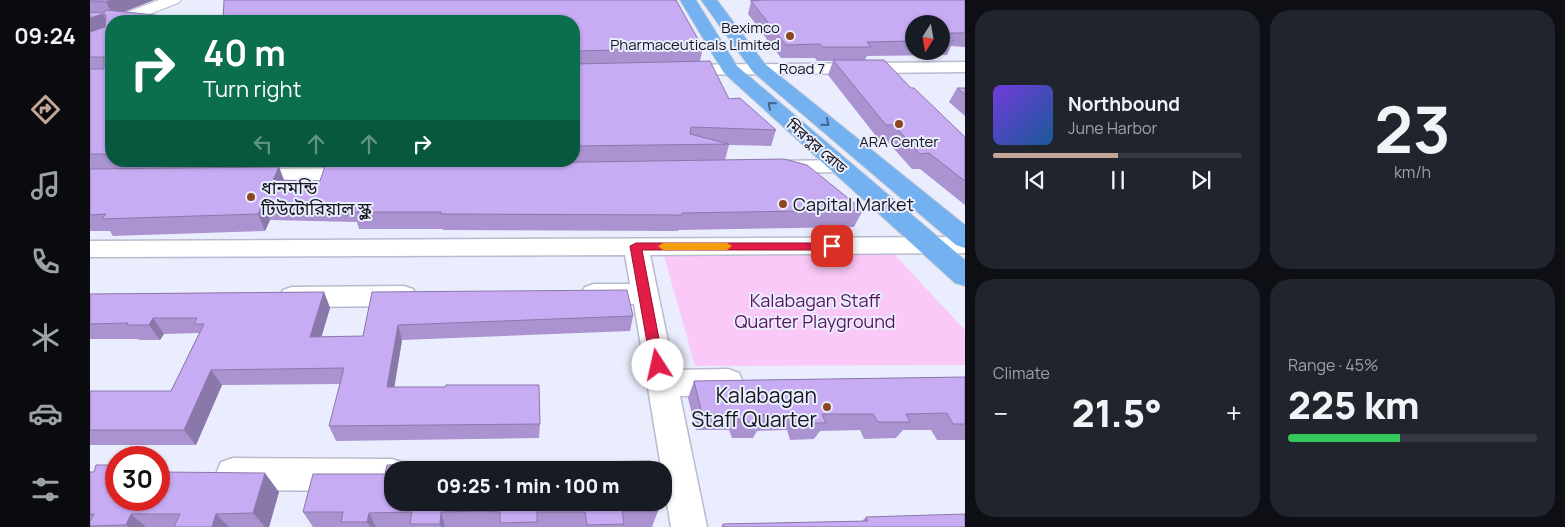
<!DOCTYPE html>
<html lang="en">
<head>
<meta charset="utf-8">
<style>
  :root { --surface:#171b24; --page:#20242c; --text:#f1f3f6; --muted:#9ea1a6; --line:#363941; --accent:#c4a597 }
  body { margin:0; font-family:Manrope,"Noto Sans Bengali",sans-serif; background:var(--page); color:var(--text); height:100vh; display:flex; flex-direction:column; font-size:19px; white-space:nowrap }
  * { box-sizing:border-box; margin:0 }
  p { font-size:16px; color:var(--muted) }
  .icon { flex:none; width:28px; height:28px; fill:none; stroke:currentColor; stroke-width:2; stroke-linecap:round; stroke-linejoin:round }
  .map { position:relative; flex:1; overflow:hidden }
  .drawer { display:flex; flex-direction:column; gap:10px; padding:10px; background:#0d0f14; width:600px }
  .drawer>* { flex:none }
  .banner { position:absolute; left:15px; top:15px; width:475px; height:152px; border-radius:20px; box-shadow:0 1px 4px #0004; background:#0b6e4f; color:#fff; overflow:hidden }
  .needle { width:32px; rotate:191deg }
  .fabs { position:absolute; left:815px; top:15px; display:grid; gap:10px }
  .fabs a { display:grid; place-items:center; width:45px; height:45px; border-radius:50%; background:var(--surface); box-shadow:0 1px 4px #0004; font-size:25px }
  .speed { position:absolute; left:15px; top:446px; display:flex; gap:10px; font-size:25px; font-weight:700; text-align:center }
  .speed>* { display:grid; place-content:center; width:65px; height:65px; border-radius:50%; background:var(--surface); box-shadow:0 1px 4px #0004; line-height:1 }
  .speed .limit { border:8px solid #d22; background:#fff; color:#111 }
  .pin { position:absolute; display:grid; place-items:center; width:42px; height:42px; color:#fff; margin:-21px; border-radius:10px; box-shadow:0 2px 8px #0006 }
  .me { position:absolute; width:55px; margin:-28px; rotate:350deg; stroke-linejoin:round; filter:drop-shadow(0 0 4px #0008) }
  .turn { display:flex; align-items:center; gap:18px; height:105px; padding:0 15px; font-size:22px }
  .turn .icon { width:65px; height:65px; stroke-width:2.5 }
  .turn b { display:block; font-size:35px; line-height:42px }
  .lanes { display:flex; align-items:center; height:48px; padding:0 15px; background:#0003; justify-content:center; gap:25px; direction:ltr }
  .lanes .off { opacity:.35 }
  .big { font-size:38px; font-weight:800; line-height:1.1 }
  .drawer .tile { flex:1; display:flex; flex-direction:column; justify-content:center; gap:8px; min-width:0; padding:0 18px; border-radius:20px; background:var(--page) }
  .drawer .dial { align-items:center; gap:0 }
  .dial b { font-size:65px; line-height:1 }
  .song { display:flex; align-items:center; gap:15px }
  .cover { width:60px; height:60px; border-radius:8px; background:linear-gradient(135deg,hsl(260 70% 55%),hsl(210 70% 35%)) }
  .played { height:5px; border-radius:2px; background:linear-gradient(90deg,var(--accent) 50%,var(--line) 50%) }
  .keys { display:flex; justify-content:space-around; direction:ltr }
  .heat { display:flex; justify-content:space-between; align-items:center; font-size:28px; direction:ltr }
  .charge { height:8px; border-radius:4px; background:linear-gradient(90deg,#34c759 45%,var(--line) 0) }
  .drawer .tiles { flex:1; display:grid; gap:10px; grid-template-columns:repeat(2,1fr) }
  .trip { position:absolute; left:294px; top:461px; width:288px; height:50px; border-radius:20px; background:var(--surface); box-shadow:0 1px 4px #0004; font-weight:800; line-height:50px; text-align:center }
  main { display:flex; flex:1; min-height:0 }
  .dock { display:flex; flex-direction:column; width:90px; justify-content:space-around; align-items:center; background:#090b0e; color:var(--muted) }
  .dock .icon { width:35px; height:35px }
  .dock .on { color:var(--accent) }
  .dock b { font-size:22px; color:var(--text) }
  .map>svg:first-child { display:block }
  .green { fill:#fbc9f8 }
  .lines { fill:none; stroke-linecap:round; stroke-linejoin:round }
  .street-casing { stroke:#b7bbcd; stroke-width:3 }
  .secondary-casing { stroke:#b7bbcd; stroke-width:2 }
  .highway-casing { stroke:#d0d0d2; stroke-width:2 }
  .street { fill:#fff; fill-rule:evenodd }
  .secondary { fill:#fff; fill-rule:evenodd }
  .highway { fill:#74b1f1; fill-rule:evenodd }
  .wall { fill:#ab93d1; fill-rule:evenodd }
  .shaded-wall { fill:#8b78aa }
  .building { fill:#c7abf3; stroke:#8b78aa }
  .oneway { stroke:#446487 }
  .route { fill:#e11d48; stroke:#92132f }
  .slow { fill:#f59e0b }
  .poi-dot { fill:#8d4622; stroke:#eaedfd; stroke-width:2 }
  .labels { text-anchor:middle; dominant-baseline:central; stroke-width:4; stroke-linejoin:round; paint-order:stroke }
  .far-poi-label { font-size:15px; fill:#15161d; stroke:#eaedfd; text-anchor:end }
  .far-street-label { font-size:15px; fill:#15161d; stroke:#eaedfd }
  .poi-label { font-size:18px; fill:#15161d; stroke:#eaedfd; text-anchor:start }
  .park-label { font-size:18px; fill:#5a135b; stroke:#eaedfd }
  .near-poi-label { font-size:21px; fill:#15161d; stroke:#eaedfd; text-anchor:end }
</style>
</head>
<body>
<main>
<nav class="dock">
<b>09:24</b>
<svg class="icon on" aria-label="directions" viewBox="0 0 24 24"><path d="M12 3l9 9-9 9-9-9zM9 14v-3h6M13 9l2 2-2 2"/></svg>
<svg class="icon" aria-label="music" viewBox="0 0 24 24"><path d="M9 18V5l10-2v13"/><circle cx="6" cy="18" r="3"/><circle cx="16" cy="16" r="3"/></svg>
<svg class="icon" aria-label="phone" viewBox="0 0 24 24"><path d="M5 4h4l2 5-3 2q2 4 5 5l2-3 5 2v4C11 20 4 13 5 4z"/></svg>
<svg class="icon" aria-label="climate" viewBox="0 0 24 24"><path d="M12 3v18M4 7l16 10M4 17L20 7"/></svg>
<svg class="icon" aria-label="car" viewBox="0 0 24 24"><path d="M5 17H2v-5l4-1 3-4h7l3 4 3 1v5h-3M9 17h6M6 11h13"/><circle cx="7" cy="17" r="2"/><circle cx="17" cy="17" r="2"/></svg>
<svg class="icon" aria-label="filters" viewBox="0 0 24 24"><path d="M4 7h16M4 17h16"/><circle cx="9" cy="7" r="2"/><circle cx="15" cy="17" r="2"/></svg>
</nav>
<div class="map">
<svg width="875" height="527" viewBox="0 0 875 527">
  <rect width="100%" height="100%" fill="#eaedfd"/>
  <path class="green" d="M804 254 875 330V365L605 366 574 256Z"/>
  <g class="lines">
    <defs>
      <path id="street" d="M875 62V72L590 75 584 74 582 70 584 66 590 65Z
        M750 160 757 162 760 166 757 170 750 172 687 173 680 171 677 167 680 163 687 161Z
        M267 168 274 170 278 174 274 178 267 180 157 181 150 179 146 175 150 171 157 169Z
        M875 237V253L560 255 584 370 638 369 649 373 653 382 649 391 638 395 590 396 617 527H581L544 304H504L495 301 491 294 495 287 504 284H540L535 255 0 257V241Z
        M314 286 323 289 327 296 323 303 314 306 202 307 193 304 189 297 193 290 202 287Z
        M143 458 302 459 314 463 317 470H302V491L143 490 131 486 126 474 131 462Z"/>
      <path id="secondary" d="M69 0H91L88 3 42 21H21V23L20 21 22 18Z"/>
      <path id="highway" d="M590 0H606L647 66 875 260V286L865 283 634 73Z
        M611 0H627L675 64 875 225V248L866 245 663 72Z"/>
    </defs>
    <use href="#street" class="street-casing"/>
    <use href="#secondary" class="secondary-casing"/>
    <use href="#highway" class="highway-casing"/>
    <use href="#street" class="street"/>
    <use href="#secondary" class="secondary"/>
    <use href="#highway" class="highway"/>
  </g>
  <path class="wall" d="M0 0H64L34 12 21 21V161H203L201 167H189L194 180 230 181 272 165 271 161H484V21L134 0H587V2L613 48 610 61 639 99 686 130 681 146 639 145 635 160 773 210 764 227 589 230 588 231 353 230V229H269L267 222 180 220 175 231 23 236 20 231H0Z
    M660 0H875V47L861 46 857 55 777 56 775 60 821 88 875 137V205L830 169H822L796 140H789L738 75 743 61H727L725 58H691L658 14 661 2ZM824 24H851V51H824Z
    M867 88H875V116L859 102Z
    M234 292 240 308 231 337 273 336 282 292 543 316 540 331 312 340 304 387 450 424 449 438 246 441 239 426 250 384 132 385 106 445H0V391H81L109 333 74 334 70 340H49L48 339H0V294Z
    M875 377V440H847L841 430H813L806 438 774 439 770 430 730 431 724 439 700 440 697 430 667 431 663 438H642L639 430H606L598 398 604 381Z
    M0 472 26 500 189 492 179 527H0Z
    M223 474 568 511 562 527H223L213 512Z
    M776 517 875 527H631L633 524 772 521Z"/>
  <path class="shaded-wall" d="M22 0H64L23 16 16 2Z
    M13 14 20 27 0 34V18Z
    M199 161H203L201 167Z
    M189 167 195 183 183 180Z
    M173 203 180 220 175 231 168 214Z
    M234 292 240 308 227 352 220 337Z
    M63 318 74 334 70 340 59 325Z
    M308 325 312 340 302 402 297 387Z
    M121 370 132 385 106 445 94 430Z
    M175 473 189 492 179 527H175L163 513Z
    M351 512 355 527H351L350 524Z
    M279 513 286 527H280L277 522Z
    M41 514 56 527H39L36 525Z
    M126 514 139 527H122Z"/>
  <path class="building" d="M0 0H22L16 2 0 1Z
    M134 0H586L613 48 485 51 484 43V21H133Z
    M673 0H875V33H854L864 41H851V24H824V41L777 42 781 47H732L730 44 696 45 661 1Z
    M16 10 84 17V21H21V154H0V69H14V57H0V32L15 27 16 15 13 14 0 18V12L14 13Z
    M743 60H794L821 88H824L875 137V181L839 153 830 154 804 125H796Z
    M620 61 639 99 650 98 686 130 601 127 600 134 639 144 484 146V62L485 64Z
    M867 88H875V94Z
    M694 159 717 165 773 210 592 213V215L351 214V212H264L266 205 173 203 168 214 12 219 16 214 0 215V169L189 167 183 180 230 181 235 166Z
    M537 290 543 316 308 325 297 387H355L356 385H449L450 424 239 426 254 368 121 370 94 430H0V391H81L114 324H104L107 318H63L59 325H37L38 323 0 324V294L234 292 220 337 273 336 282 292Z
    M875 377V424H863L857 413 816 414 820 422H788L783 414H732L736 423H711L707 414 670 415 672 422H650L647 414H612L604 381Z
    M560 461 562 470H302V502H567L568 511H532L534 524 497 525 495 512H447V522L410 523V512L392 511 351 512 350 524H320L322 512 279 513 277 522H251L253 512H213L223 474H295L297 465Z
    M6 465H26V500H69V472L175 473 163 513 126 514 122 527H84L90 514H41L36 525 0 526V521L4 514H0V472H4Z
    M875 514V527H634L633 524 778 521 776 517Z"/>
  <defs><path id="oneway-chevron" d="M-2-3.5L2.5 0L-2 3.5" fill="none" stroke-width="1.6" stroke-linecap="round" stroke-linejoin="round" transform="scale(1.25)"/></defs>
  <g class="oneway">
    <use href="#oneway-chevron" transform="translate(681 105) rotate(-139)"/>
    <use href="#oneway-chevron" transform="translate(736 123) rotate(40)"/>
  </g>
  <path class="route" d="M546 243H742L748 246 742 250H552L574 365 572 369 568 371 563 369 561 365 540 246Z"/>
  <path class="slow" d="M573 243H637L642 246 637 250H573L568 246Z"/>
  <g class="poi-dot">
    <circle cx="700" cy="36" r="5"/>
    <circle cx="809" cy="124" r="5"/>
    <circle cx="161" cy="197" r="5"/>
    <circle cx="693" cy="204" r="5"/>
    <circle cx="737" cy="407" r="5"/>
  </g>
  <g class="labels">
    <g class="far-poi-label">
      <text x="690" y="27">Beximco<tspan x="690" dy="17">Pharmaceuticals Limited</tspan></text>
      <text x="809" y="141" text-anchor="middle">ARA Center</text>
    </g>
    <g class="far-street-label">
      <text x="712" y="68">Road 7</text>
      <text transform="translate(727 146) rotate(41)">মিরপুর রোড</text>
    </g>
    <g class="poi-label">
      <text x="171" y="187">ধানমন্ডি<tspan x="171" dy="21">টিউটোরিয়াল স্কুল</tspan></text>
      <text x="703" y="204">Capital Market</text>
    </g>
    <g class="park-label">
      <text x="725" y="300">Kalabagan Staff<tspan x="725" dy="21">Quarter Playground</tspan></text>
    </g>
    <g class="near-poi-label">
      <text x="727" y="395">Kalabagan<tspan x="727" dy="24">Staff Quarter</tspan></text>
    </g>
  </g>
</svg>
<div class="fabs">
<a><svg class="needle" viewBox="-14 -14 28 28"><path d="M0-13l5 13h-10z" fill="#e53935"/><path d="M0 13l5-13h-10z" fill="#9ea1a6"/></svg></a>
</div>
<div class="speed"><div class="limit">30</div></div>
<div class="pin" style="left:742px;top:246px;background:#d93025"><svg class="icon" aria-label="arrive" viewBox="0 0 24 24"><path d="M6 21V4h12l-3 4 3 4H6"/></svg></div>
<svg class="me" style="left:568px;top:365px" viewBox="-20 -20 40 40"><circle r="19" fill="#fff"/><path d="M0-13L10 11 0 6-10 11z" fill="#e11d48"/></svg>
<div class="trip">09:25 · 1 min · 100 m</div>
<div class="banner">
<div class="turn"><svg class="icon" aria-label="right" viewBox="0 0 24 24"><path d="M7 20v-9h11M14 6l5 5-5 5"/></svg><div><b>40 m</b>Turn right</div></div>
<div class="lanes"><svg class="icon off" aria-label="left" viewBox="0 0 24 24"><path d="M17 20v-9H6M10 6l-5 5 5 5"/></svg><svg class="icon off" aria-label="ahead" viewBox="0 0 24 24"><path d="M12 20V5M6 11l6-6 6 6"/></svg><svg class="icon off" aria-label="ahead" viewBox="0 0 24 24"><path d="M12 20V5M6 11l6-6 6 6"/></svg><svg class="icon" aria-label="right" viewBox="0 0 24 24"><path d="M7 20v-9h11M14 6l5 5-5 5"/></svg></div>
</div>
</div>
<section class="drawer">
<div class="tiles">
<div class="tile">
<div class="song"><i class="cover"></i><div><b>Northbound</b><p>June Harbor</p></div></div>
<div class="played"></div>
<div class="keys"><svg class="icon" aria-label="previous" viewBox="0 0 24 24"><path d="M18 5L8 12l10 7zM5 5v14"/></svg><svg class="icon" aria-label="pause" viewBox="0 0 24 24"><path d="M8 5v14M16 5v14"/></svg><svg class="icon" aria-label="next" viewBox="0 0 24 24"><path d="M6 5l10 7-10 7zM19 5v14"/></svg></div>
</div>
<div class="tile dial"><b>23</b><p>km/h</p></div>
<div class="tile"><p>Climate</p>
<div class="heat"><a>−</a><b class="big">21.5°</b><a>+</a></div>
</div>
<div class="tile"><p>Range · 45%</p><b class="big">225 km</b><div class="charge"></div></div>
</div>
</section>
</main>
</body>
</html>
